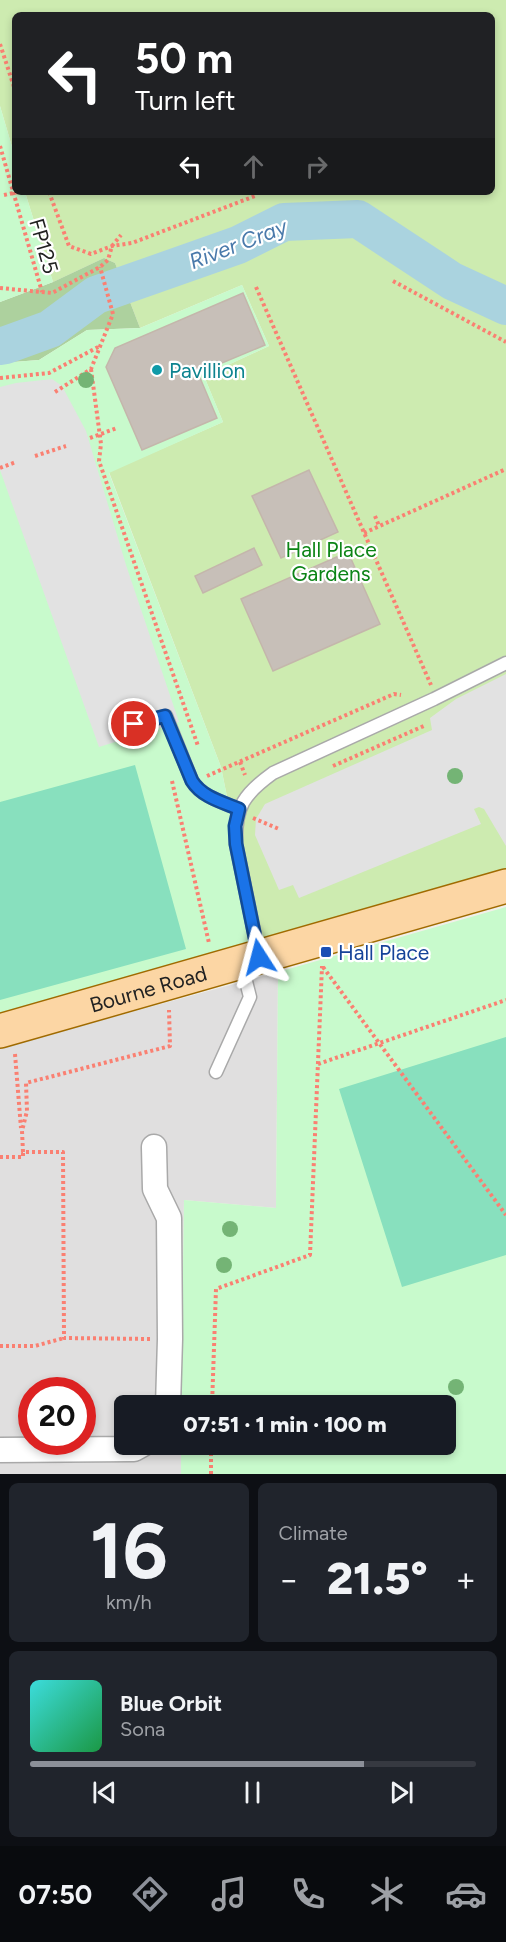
<!DOCTYPE html>
<html lang="en">
<head>
<meta charset="utf-8">
<style>
  :root { --surface:#171b24; --page:#20242c; --text:#f1f3f6; --muted:#9ea1a6; --line:#363941; --accent:#8c9099 }
  body { margin:0; font-family:Figtree,sans-serif; background:var(--page); color:var(--text); height:100vh; display:flex; flex-direction:column; font-size:22px; white-space:nowrap }
  * { box-sizing:border-box; margin:0 }
  p { font-size:20px; color:var(--muted) }
  .icon { flex:none; width:33px; height:33px; fill:none; stroke:currentColor; stroke-width:2; stroke-linecap:round; stroke-linejoin:round }
  .map { position:relative; height:1474px; overflow:hidden }
  .sheet { display:flex; flex-direction:column; gap:9px; padding:9px; background:#0d0f14; flex:1 }
  .sheet>* { flex:none }
  .hud { position:absolute; left:12px; top:12px; width:483px; height:183px; border-radius:9px; box-shadow:0 3px 9px #0003; background:#202124; color:#fff; overflow:hidden }
  .speed { position:absolute; left:18px; top:1377px; display:flex; gap:12px; font-size:30px; font-weight:700; text-align:center }
  .speed>* { display:grid; place-content:center; width:78px; height:78px; border-radius:50%; background:var(--surface); box-shadow:0 3px 9px #0003; line-height:1 }
  .speed .limit { border:9px solid #d22; background:#fff; color:#111 }
  .pin { position:absolute; display:grid; place-items:center; width:51px; height:51px; color:#fff; margin:-26px; border:3px solid #fff; border-radius:50%; box-shadow:0 2px 6px #0007 }
  .me { position:absolute; width:66px; margin:-33px; rotate:351deg; stroke-linejoin:round; filter:drop-shadow(0 0 4px #0008) }
  .turn { display:flex; align-items:center; gap:21px; height:126px; padding:0 24px; font-size:27px }
  .turn .icon { width:78px; height:78px; stroke-width:2.5 }
  .turn b { display:block; font-size:42px; line-height:51px }
  .lanes { display:flex; align-items:center; height:57px; padding:0 24px; background:#0003; justify-content:center; gap:30px; direction:ltr }
  .lanes .off { opacity:.35 }
  .big { font-size:45px; font-weight:800; line-height:1.1 }
  .sheet .tile { flex:1; display:flex; flex-direction:column; justify-content:center; gap:9px; min-width:0; padding:0 21px; border-radius:9px; background:var(--page) }
  .sheet .dial { align-items:center; gap:0 }
  .dial b { font-size:78px; line-height:1 }
  .song { display:flex; align-items:center; gap:18px }
  .cover { width:72px; height:72px; border-radius:9px; background:linear-gradient(135deg,hsl(180 70% 55%),hsl(140 70% 35%)) }
  .played { height:6px; border-radius:3px; background:linear-gradient(90deg,var(--accent) 75%,var(--line) 75%) }
  .keys { display:flex; justify-content:space-around; direction:ltr }
  .heat { display:flex; justify-content:space-between; align-items:center; font-size:33px; direction:ltr }
  .sheet .tiles { flex:1; display:grid; gap:9px; grid-template-columns:1fr 1fr }
  .tile:last-child { grid-column:span 2 }
  .trip { position:absolute; left:114px; top:1395px; width:342px; height:60px; border-radius:9px; background:var(--surface); box-shadow:0 3px 9px #0003; font-weight:800; line-height:60px; text-align:center }
  .menu { display:flex; height:96px; justify-content:space-around; align-items:center; background:#090b0e; color:var(--muted) }
  .menu .icon { width:42px; height:42px }
  .menu .on { color:var(--accent) }
  .menu b { font-size:27px; color:var(--text) }
  .map>svg:first-child { display:block }
  .residential { fill:#e0dfdf; fill-rule:evenodd }
  .grass { fill:#cdebb0 }
  .forest { fill:#add19e }
  .park { fill:#c8facc }
  .pitch { fill:#88e0be }
  .parking { fill:#e2e2e2 }
  .lines { fill:none; stroke-linecap:round; stroke-linejoin:round }
  .river { stroke:#aad3df; stroke-width:38 }
  .building { fill:#c7bfb8; stroke:#c4b6ab; stroke-width:1.5 }
  .service-casing { stroke:#a9a9a9; stroke-width:15 }
  .minor-casing { stroke:#a9a9a9; stroke-width:27 }
  .primary-casing { stroke:#a06b00; stroke-width:36 }
  .path { stroke:#fa8072; stroke-width:4; stroke-dasharray:3 3; stroke-linecap:butt }
  .service { stroke:#fff; stroke-width:12 }
  .minor { stroke:#fff; stroke-width:24 }
  .primary { stroke:#fcd6a4; stroke-width:33 }
  .tree { fill:#74b475 }
  .route-casing { stroke:#114b97; stroke-width:15 }
  .route { stroke:#1a73e8; stroke-width:10 }
  .culture-dot { fill:#0f9aa8; stroke:#fff; stroke-width:2 }
  .transit-dot { fill:#1a4fb4; stroke:#fff; stroke-width:2 }
  .labels { text-anchor:middle; dominant-baseline:central; stroke-width:4.5; stroke-linejoin:round; paint-order:stroke }
  .street-label { font-size:21px; fill:#222; stroke:#fff }
  .culture-label { font-size:21px; fill:#0d838f; stroke:#fff; text-anchor:start }
  .park-label { font-size:21px; fill:#0c8416; stroke:#fff }
  .transit-label { font-size:21px; fill:#164399; stroke:#fff; text-anchor:start }
  .water-label { font-size:22px; font-style:italic; fill:#4a7aab; stroke:#fff }
</style>
</head>
<body>
<div class="map">
<svg width="506" height="1474" viewBox="0 0 506 1474">
  <rect width="100%" height="100%" fill="#f2efe9"/>
  <path class="residential" d="M278 972 276 1208 184 1200 181 1405 124 1406V1444L181 1445V1474H0V1048ZM32 1390H82V1442H32Z"/>
  <path class="grass" d="M0 0H506V873L256 940 221 767 109 472 223 422 204 376 269 346 242 285 140 328 115 263 104 258 53 282 25 192H492V15H15V157L0 106Z"/>
  <path class="forest" d="M104 258 115 263 140 328 87 330 39 360 0 363V302L53 282Z"/>
  <path class="park" d="M0 106 15 157V192H25L53 282 0 302Z
    M242 285 269 346 204 376 223 422 109 473 221 767 256 940 0 1013V363L39 360 87 330 140 328Z
    M506 907V1474H181V1445L446 1444V1406L181 1405 184 1200 276 1208 278 972Z"/>
  <path class="pitch" d="M135 765 186 949 0 1000V802Z
    M506 1037V1255L402 1287 339 1089Z"/>
  <path class="parking" d="M52 379 62 386 86 431 126 565 179 722 99 747 0 470V387L16 383Z
    M506 674V846L484 809 479 807 474 809 481 824 299 898 293 885 279 890 255 835 256 819 265 804 432 730 430 718 456 699Z"/>
  <g class="lines">
    <path class="river" d="M0 346 6 345 50 329 96 295 238 245 284 222 358 219 452 281 506 306"/>
  </g>
  <path class="building" d="M243 293 265 345 198 373 217 418 142 450 106 367 115 348Z
    M309 470 338 532 281 558 252 496Z
    M254 548 262 565 203 593 195 576Z
    M348 552 380 624 273 671 241 599Z"/>
  <g class="lines">
    <defs>
      <path id="service" d="M118 729 166 716 192 781C202 797 222 802 239 809
        M259 956 236 844C235 806 244 794 273 773L434 699 506 663
        M216 1072 250 997 241 962"/>
      <path id="minor" d="M154 1147 155 1189 169 1218 170 1339 168 1406
        M0 1450 134 1449 143 1444"/>
      <g id="primary">
        <path id="s1" d="M0 1031 506 886"/>
      </g>
    </defs>
    <use href="#service" class="service-casing"/>
    <use href="#minor" class="minor-casing"/>
    <use href="#primary" class="primary-casing"/>
    <path class="path" d="M0 44 15 90
      M0 146 42 292
      M49 192 69 246 91 254 112 246 132 243 255 196
      M4 195 18 192
      M393 281 506 342
      M256 287 431 685
      M0 288 52 293 100 267 108 260 112 246 121 235
      M91 369 101 444 99 461 198 746
      M0 378 49 373 100 346
      M55 392 91 369 113 314 100 267
      M90 438 117 428
      M35 456 66 446
      M0 468 16 462
      M375 516 379 526
      M364 533 506 469
      M240 762 245 775
      M333 766 426 725
      M207 776 394 694 401 695
      M172 781 209 943
      M253 818 279 829
      M323 967 506 1215
      M15 1054 21 1128
      M318 1064 506 1000
      M0 1157H23V1152
      M150 1339 64 1338 63 1152H23L22 1131 27 1111 26 1083 170 1046 169 1010
      M0 1346H35L64 1338
      M212 1406 216 1289 310 1255 322 966
      M211 1474V1444"/>
    <use href="#service" class="service"/>
    <use href="#minor" class="minor"/>
    <use href="#primary" class="primary"/>
  </g>
  <g class="tree">
    <circle cx="86" cy="380" r="8"/>
    <circle cx="455" cy="776" r="8"/>
    <circle cx="230" cy="1229" r="8"/>
    <circle cx="224" cy="1265" r="8"/>
    <circle cx="456" cy="1387" r="8"/>
  </g>
  <g class="lines">
    <defs>
      <path id="route" d="M134 724 165 716 192 781C202 797 222 802 239 809L235 826 236 844 259 957"/>
    </defs>
    <use href="#route" class="route-casing"/>
    <use href="#route" class="route"/>
  </g>
  <circle class="culture-dot" cx="157" cy="370" r="6"/>
  <rect class="transit-dot" x="320" y="946" width="12" height="12" rx="3"/>
  <g class="labels">
    <g class="street-label">
      <text transform="translate(44 246) rotate(74)">FP125</text>
      <text stroke="none"><textPath href="#s1" startOffset="154">Bourne Road</textPath></text>
    </g>
    <g class="culture-label">
      <text x="169" y="370">Pavillion</text>
    </g>
    <g class="park-label">
      <text x="331" y="549">Hall Place<tspan x="331" dy="24">Gardens</tspan></text>
    </g>
    <g class="transit-label">
      <text x="338" y="952">Hall Place</text>
    </g>
    <g class="water-label">
      <text transform="translate(238 244) rotate(-21)">River Cray</text>
    </g>
  </g>
</svg>
<div class="speed"><div class="limit">20</div></div>
<div class="pin" style="left:134px;top:724px;background:#d93025"><svg class="icon" aria-label="arrive" viewBox="0 0 24 24"><path d="M6 21V4h12l-3 4 3 4H6"/></svg></div>
<svg class="me" style="left:259px;top:957px" viewBox="-20 -20 40 40"><path d="M0-17L14 15 0 8-14 15z" fill="#1a73e8" stroke="#fff" stroke-width="4"/></svg>
<div class="trip">07:51 · 1 min · 100 m</div>
<div class="hud">
<div class="turn"><svg class="icon" aria-label="left" viewBox="0 0 24 24"><path d="M17 20v-9H6M10 6l-5 5 5 5"/></svg><div><b>50 m</b>Turn left</div></div>
<div class="lanes"><svg class="icon" aria-label="left" viewBox="0 0 24 24"><path d="M17 20v-9H6M10 6l-5 5 5 5"/></svg><svg class="icon off" aria-label="ahead" viewBox="0 0 24 24"><path d="M12 20V5M6 11l6-6 6 6"/></svg><svg class="icon off" aria-label="right" viewBox="0 0 24 24"><path d="M7 20v-9h11M14 6l5 5-5 5"/></svg></div>
</div>
</div>
<section class="sheet">
<div class="tiles">
<div class="tile dial"><b>16</b><p>km/h</p></div>
<div class="tile"><p>Climate</p>
<div class="heat"><a>−</a><b class="big">21.5°</b><a>+</a></div>
</div>
<div class="tile">
<div class="song"><i class="cover"></i><div><b>Blue Orbit</b><p>Sona</p></div></div>
<div class="played"></div>
<div class="keys"><svg class="icon" aria-label="previous" viewBox="0 0 24 24"><path d="M18 5L8 12l10 7zM5 5v14"/></svg><svg class="icon" aria-label="pause" viewBox="0 0 24 24"><path d="M8 5v14M16 5v14"/></svg><svg class="icon" aria-label="next" viewBox="0 0 24 24"><path d="M6 5l10 7-10 7zM19 5v14"/></svg></div>
</div>
</div>
</section>
<nav class="menu">
<b>07:50</b>
<svg class="icon on" aria-label="directions" viewBox="0 0 24 24"><path d="M12 3l9 9-9 9-9-9zM9 14v-3h6M13 9l2 2-2 2"/></svg>
<svg class="icon" aria-label="music" viewBox="0 0 24 24"><path d="M9 18V5l10-2v13"/><circle cx="6" cy="18" r="3"/><circle cx="16" cy="16" r="3"/></svg>
<svg class="icon" aria-label="phone" viewBox="0 0 24 24"><path d="M5 4h4l2 5-3 2q2 4 5 5l2-3 5 2v4C11 20 4 13 5 4z"/></svg>
<svg class="icon" aria-label="climate" viewBox="0 0 24 24"><path d="M12 3v18M4 7l16 10M4 17L20 7"/></svg>
<svg class="icon" aria-label="car" viewBox="0 0 24 24"><path d="M5 17H2v-5l4-1 3-4h7l3 4 3 1v5h-3M9 17h6M6 11h13"/><circle cx="7" cy="17" r="2"/><circle cx="17" cy="17" r="2"/></svg>
</nav>
</body>
</html>
